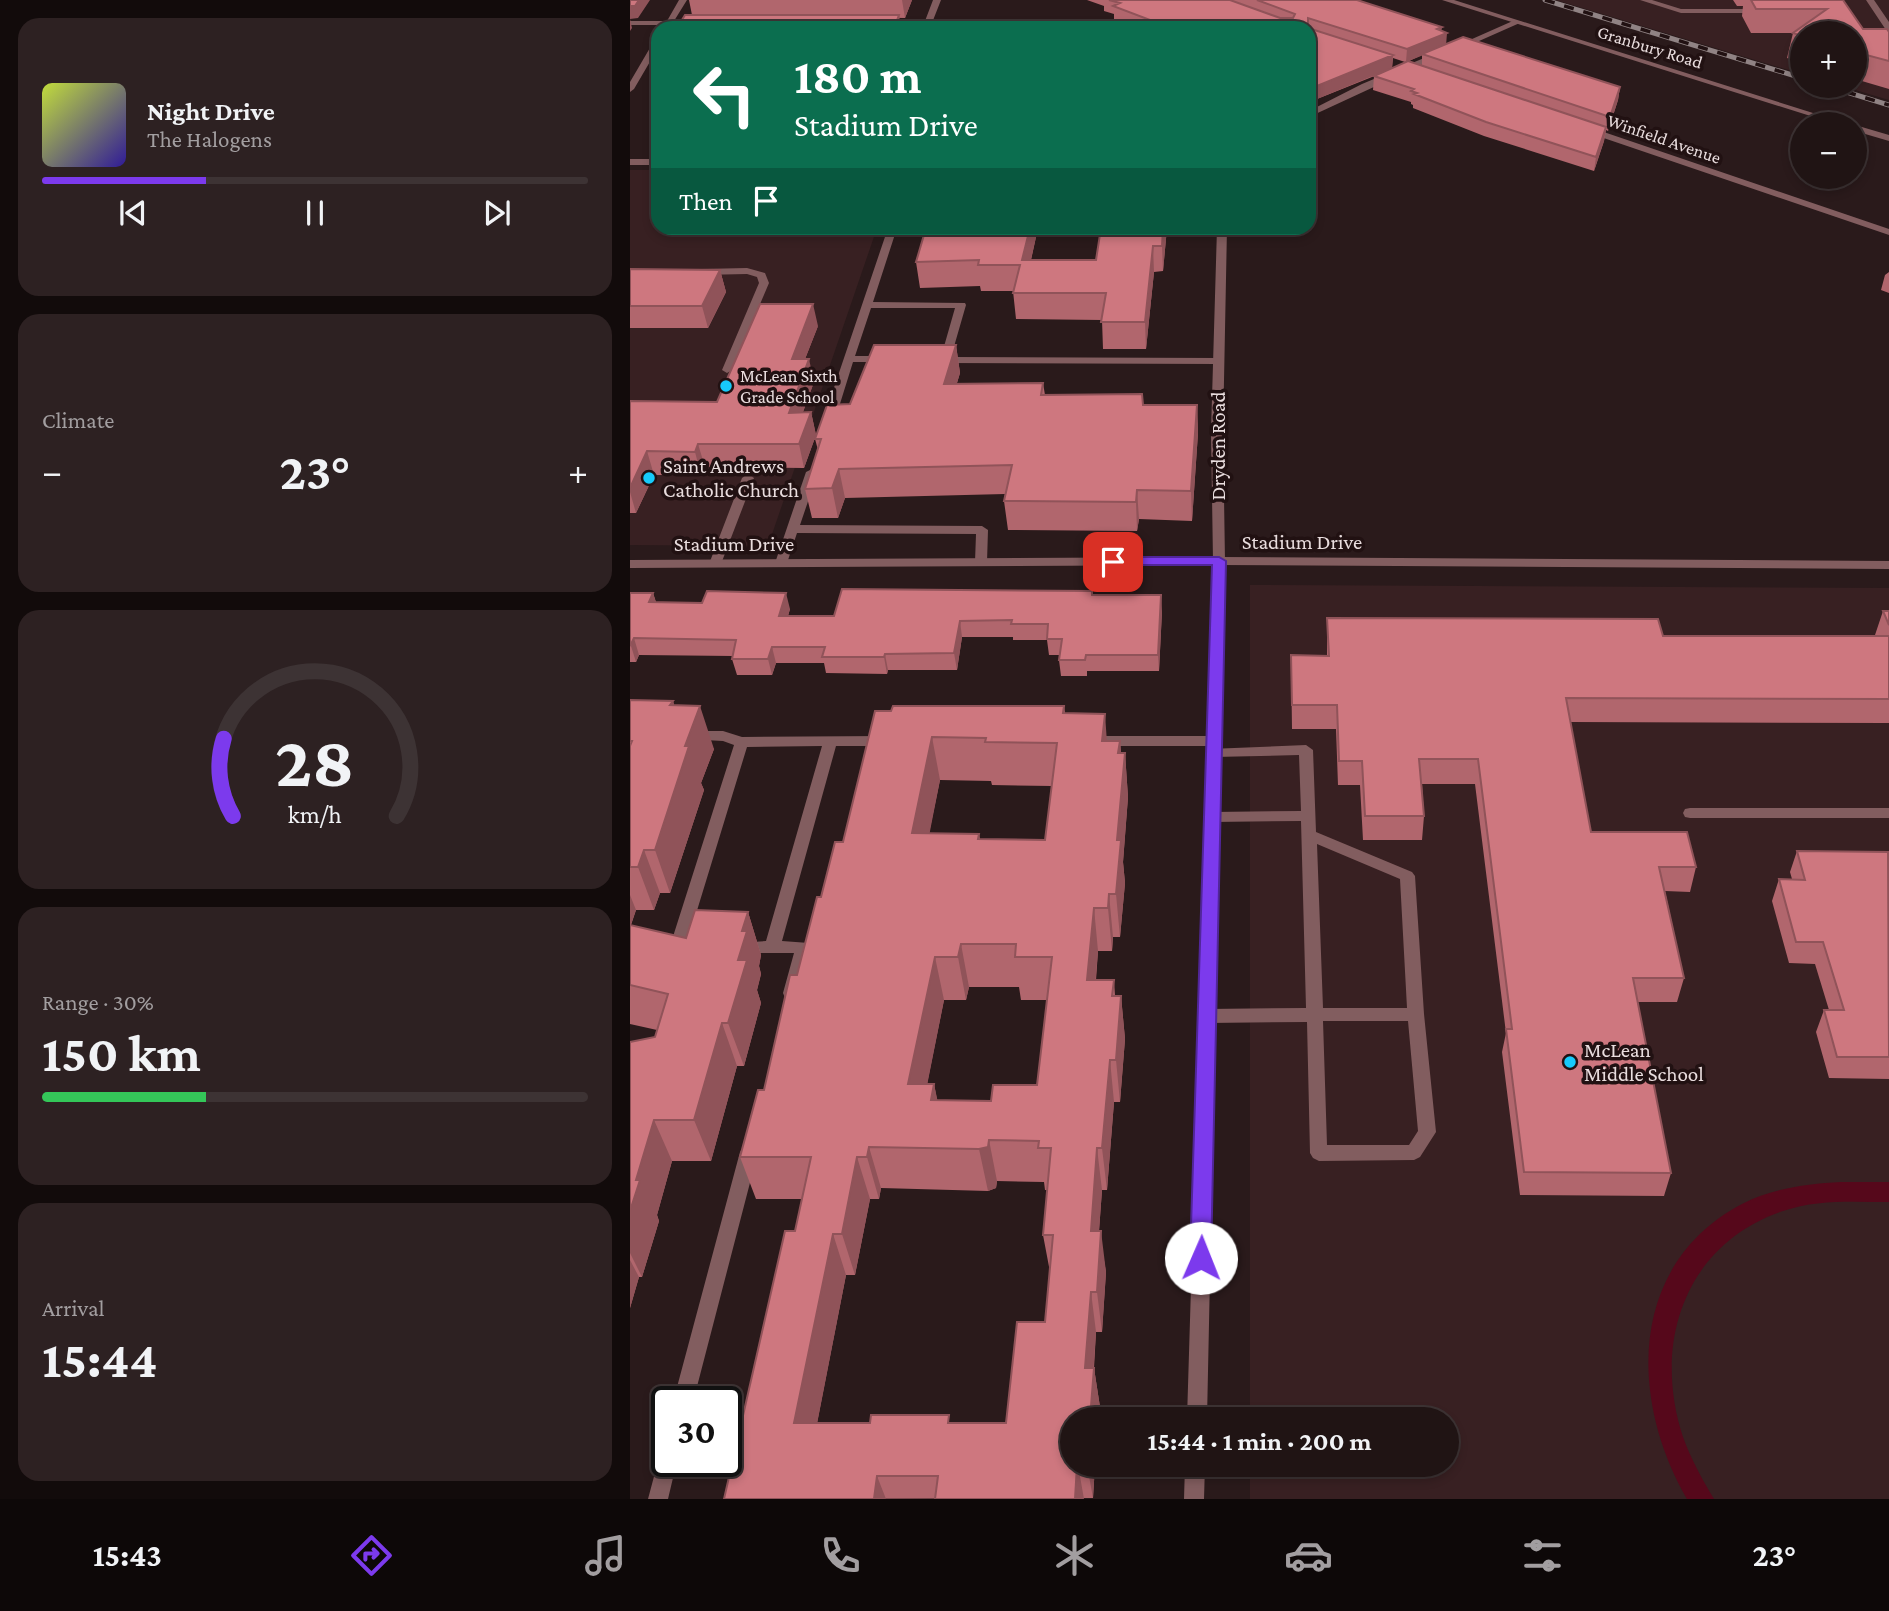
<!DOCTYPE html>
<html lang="en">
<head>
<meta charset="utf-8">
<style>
  :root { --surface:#201414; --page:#2d2122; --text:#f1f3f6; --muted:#a29ea0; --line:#3d3334; --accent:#7c3aed }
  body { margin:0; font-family:"Crimson Pro",serif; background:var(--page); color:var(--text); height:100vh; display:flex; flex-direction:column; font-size:26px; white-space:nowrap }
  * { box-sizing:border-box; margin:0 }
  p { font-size:23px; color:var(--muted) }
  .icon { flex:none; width:38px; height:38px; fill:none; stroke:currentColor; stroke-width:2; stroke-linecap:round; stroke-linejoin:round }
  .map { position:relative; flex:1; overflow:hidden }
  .details { display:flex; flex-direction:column; gap:18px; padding:18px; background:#120b0b; width:630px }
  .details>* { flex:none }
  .hud { position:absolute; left:21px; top:21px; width:665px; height:214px; border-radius:21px; box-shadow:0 4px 10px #0003,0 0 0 2px var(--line); background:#0b6e4f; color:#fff; overflow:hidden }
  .controls { position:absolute; left:1160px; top:21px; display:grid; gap:14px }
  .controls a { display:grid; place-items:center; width:77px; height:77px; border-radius:50%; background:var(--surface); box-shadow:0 4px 10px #0003,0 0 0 2px var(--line); font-size:35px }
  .speed { position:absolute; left:21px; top:1386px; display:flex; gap:14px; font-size:35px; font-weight:700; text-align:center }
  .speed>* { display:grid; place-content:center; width:91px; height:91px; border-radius:50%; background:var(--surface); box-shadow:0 4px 10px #0003,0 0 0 2px var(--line); line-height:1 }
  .speed .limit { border:4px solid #111; border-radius:10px; background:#fff; color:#111 }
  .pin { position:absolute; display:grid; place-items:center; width:60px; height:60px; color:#fff; margin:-30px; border-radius:14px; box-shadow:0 4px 10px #0006 }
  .me { position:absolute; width:77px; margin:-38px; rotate:1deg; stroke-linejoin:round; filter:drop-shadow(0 0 5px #0008) }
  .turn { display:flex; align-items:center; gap:24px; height:147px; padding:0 28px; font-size:32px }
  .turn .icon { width:91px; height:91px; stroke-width:2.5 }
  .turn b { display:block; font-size:49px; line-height:60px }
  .then { display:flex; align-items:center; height:66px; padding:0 28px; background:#0003; gap:14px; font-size:26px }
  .big { font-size:52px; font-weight:700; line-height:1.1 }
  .details .tile { flex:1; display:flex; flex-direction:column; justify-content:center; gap:10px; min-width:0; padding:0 24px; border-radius:21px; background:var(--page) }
  .details .dial { align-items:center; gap:0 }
  .dial svg { height:182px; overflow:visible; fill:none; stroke:var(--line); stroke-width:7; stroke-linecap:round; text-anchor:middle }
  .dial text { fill:var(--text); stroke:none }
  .song { display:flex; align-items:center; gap:21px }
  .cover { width:84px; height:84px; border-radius:10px; background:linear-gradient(135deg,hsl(70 70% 55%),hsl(250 70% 35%)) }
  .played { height:7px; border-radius:4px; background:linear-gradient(90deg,var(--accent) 30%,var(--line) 30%) }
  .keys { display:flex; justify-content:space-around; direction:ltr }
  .heat { display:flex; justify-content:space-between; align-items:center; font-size:38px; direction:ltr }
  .charge { height:10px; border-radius:5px; background:linear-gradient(90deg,#34c759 30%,var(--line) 0) }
  .trip { position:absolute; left:430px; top:1407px; width:399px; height:70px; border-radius:35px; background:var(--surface); box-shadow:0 4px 10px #0003,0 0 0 2px var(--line); font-weight:700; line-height:70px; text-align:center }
  .dock { display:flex; height:112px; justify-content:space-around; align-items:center; background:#0d0808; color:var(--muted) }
  .dock .icon { width:49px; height:49px }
  .dock .active { color:var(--accent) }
  .dock b { font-size:32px; color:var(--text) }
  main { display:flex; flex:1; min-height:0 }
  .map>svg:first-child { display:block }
  .built { fill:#382022 }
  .green { fill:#56081b }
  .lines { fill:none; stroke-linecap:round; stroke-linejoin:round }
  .service { fill:#825d5f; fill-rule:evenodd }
  .minor { fill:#825d5f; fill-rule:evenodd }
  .tertiary { fill:#825d5f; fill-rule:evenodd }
  .rail-casing { stroke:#908384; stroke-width:5 }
  .rail { stroke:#211112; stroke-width:3.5; stroke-dasharray:10; stroke-linecap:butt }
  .wall { fill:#b1666d; fill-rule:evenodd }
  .shaded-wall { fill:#905359 }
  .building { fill:#ce777f; stroke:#905359; stroke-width:2; fill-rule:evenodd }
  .route { fill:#7c3aed; stroke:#51269a; stroke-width:2 }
  .poi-dot { fill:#17cafb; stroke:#211112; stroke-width:2.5 }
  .labels { text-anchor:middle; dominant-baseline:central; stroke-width:7; stroke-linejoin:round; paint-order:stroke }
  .far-street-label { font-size:18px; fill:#e9ddde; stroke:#211112 }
  .far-poi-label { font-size:18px; fill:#e9ddde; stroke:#211112; text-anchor:start }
  .street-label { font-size:21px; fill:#e9ddde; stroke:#211112 }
  .poi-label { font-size:21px; fill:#e9ddde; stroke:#211112; text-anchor:start }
</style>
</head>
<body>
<main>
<section class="details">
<div class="tile">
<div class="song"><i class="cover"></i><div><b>Night Drive</b><p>The Halogens</p></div></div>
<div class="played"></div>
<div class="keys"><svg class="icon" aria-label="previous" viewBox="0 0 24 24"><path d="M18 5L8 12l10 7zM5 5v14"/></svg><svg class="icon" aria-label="pause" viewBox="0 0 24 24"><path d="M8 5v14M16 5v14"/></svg><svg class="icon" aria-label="next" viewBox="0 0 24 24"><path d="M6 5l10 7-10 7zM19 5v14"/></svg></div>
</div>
<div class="tile"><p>Climate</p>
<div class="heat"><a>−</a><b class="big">23°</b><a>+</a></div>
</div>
<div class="tile dial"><svg viewBox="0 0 100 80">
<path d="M14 69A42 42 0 1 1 86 69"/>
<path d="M14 69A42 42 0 0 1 10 35" stroke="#7c3aed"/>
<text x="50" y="56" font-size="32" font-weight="700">28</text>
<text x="50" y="72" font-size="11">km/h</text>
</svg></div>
<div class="tile"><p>Range · 30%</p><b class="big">150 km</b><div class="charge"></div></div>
<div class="tile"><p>Arrival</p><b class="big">15:44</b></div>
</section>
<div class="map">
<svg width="1259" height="1499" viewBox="0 0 1259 1499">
  <rect width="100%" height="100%" fill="#2a1a1b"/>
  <path class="built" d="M926 0H1259V100L1212 86H1225V33H1172V74Z
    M0 170H28V228H247L138 546 0 545Z
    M620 585 1259 588V1499H620V1465H817V1419H620Z"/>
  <path class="green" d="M1211 1182H1259V1202C1224 1202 1187 1199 1153 1211 1055 1244 1022 1343 1053 1437 1061 1459 1072 1479 1084 1499H1057C999 1399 998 1264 1112 1204 1143 1188 1177 1184 1211 1182Z"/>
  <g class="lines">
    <path class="service" d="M1010 0H1022L1051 9H1130L1134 11 1130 13H1051Z
      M258 228H267L243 302 335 303 336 305 321 357 589 358 594 361 589 364 310 363 305 360 311 357 325 308H241L225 356H255L260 359 255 362H223L204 423 202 425H194L192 423Z
      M117 268 135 273 139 283 102 370 97 373 92 370 129 283 127 277 117 274 71 275 66 272 71 269Z
      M182 469 188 472 170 525 352 526 358 530 357 562 351 566 345 562 346 534 167 533 157 563 151 567 147 566 145 563 176 472Z
      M118 474 124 478 91 564 89 567H81L79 564 112 478Z
      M61 731H93L112 737 257 736 264 741 257 746H206L152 941 179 943 181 947 167 998 161 999 155 998 153 993 164 953H111L105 951 103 947 105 943 136 941 192 746 117 747 58 940 64 946 62 950 56 952 42 950 40 946 104 745 93 741 56 739 54 736 56 733Z
      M460 736H584L591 741 584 746H460L453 741Z
      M676 745 683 750 686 832 782 872 785 876 794 1014 806 1132 790 1157 784 1160 689 1161 683 1158 680 1153 677 1022 577 1023 571 1021 569 1016 571 1011 577 1009 676 1008 671 821 582 822 577 821 575 817 577 813 582 812 671 811 669 755 584 757 579 755 577 752 579 749ZM687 844 770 879 777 1008H693ZM693 1021H778L788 1131 779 1145H697Z
      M1060 808H1259V818H1060L1055 817 1053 813 1055 809Z
      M119 1144 125 1147 128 1152 63 1402H43L110 1152 113 1147Z
      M37 1451V1461H47L38 1499H18L30 1454Z"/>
    <path class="minor" d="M49 0H57L44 21H72V25H42L40 28H32L34 25H0V21H37Z
      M303 0H311L300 28H292L293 25H253L249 23 253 21H295Z
      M1236 0H1244L1259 22V30H1256Z
      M885 20 892 22 831 49 824 47Z
      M28 39V48L4 89 0 92V82L24 41Z
      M806 53 813 55 679 117V111L732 84Z
      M956 128H962L1259 229V235L956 132Z
      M0 159H28V165H0Z
      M587 228H597L593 432 595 561 577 1419H557L583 561 581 432Z
      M555 1465H575L574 1499H554Z"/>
    <path class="tertiary" d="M812 0H824L1218 124H1206Z
      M1225 125 1259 135V141L1225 131Z
      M589 557 1259 561V569L589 565 0 568V560Z"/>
    <defs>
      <path id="rail" d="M915 0 1172 78
        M1197 86 1259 105"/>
    </defs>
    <use href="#rail" class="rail-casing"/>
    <use href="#rail" class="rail"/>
  </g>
  <path class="wall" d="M59 0H282L275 18 62 15Z
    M457 0H727L812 31 816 44 990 87 988 100 978 131 976 130 974 141 964 171 854 136 783 108V105L781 104V102L743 90 744 76 752 73 687 99 679 96V28H508L484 19V14L474 11V6ZM792 55V65L779 61ZM763 58 775 62 762 68Z
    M1103 0H1213L1233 29 1259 32V89L1225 79V33H1172V63L1157 58 1163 33H1121L1112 16 1113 6H1107Z
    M296 228H408L401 260H466L471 228H537L533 271 524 272 516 349H473L472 320 386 319 383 291H351L350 286 290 288 286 262Z
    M0 269 90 270 96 292 78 328H0Z
    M1259 272V293L1251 290 1255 275Z
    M188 326 175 359 184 382 173 412H181L186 435 174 468 75 467 71 475H24L6 513H0V401L87 402Z
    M326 345 330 373 327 383H413L415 395 513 405H567L568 433 562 521 509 519 507 531 378 530 374 501 375 494 215 498 208 518H182L175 489 188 450 185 439 220 404Z
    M0 593H23L26 602 160 609 158 616H204L463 595 532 611 529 671H457V676H431L429 660 430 655H419L417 640H383V637H332L327 670H258L257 674 196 673 194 663H146L142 675H107L102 659 103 656 9 655 6 662H0Z
    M1253 611H1259V723L940 722 961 832 1066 867 1060 892 1035 891 1054 978 1047 1002H1008L1041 1173 1034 1196 890 1195 872 1052 876 1033 845 784H792L794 816 792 840H733L730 785H708L706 729H662L661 655 697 656V618L1033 636H1246L1245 635Z
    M0 700 43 701 44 705 84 749 71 783 74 790 40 893H30L24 910H6L1 925 56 938 118 912 131 955 129 966 131 974 127 990 131 1003 114 1066H107L81 1161H42L27 1215 29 1221 12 1277H9L0 1308V1042L25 1037 27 1030 0 1024Z
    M434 706 435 713 477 741H490L491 753H495L498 797 493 862 495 883 490 937H483L482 951H468L466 980H484L485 996H491L495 1039 490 1102H484L477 1190H472L469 1231 476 1272 472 1332H466L464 1368 470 1407 469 1419H443V1465H465L463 1498 94 1499 165 1231 172 1199H126L110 1157 134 1090 191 897 213 842 261 711ZM310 780 361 781 362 785 422 786 415 840 350 839 349 834 299 833ZM339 987H389L391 1000H417L407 1085 361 1101 307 1100 304 1084H297L314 1000H336ZM367 1181 414 1182 415 1190H417L413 1235 420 1272 415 1322 376 1423H187L216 1275H225L240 1199H249L251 1188 358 1191 366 1188Z
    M1167 851 1259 854V1079L1199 1078 1186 1032 1194 1010H1199L1185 964 1159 963 1142 901 1149 879H1162L1160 872Z"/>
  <path class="shaded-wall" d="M9 0H20L8 18 0 19 2 28 0 31V6Z
    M272 0H282L275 18Z
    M269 15 271 28H264Z
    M812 27 811 35 817 33 816 46 776 62 777 49Z
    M763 55 762 68 687 99V86Z
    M990 87 988 100 978 131 980 117Z
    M976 127 974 141 964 171 966 157Z
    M400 228H408L395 286 392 260Z
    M533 228H537L533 271 532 246Z
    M523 246 524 272 516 349 515 322Z
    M90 270 96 292 78 328 72 306Z
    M183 304 188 326 166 382 162 359Z
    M326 345 330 373 318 412 314 384Z
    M179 359 184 382 164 436 159 413Z
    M567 405 568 433 562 521 561 491Z
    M181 412 186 435 174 468 169 444Z
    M68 444 75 467 71 475 65 452Z
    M17 451 24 475 6 513 0 492V488Z
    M209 469 215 498 208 518 202 488Z
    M507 490 509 519 507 531 506 502Z
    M23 593 28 609 19 602Z
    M156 593 160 609 153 632 149 616Z
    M531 595 532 611 529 671 528 655Z
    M330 621 332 637 327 670 324 653Z
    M4 638 9 655 6 662 1 646Z
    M142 647 146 663 142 675 138 659Z
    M255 654 258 670 257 674 254 657Z
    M43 701 56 742 70 706 84 749 71 783 74 790 40 893 25 850 40 705Z
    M475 714 478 757 472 741Z
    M302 737 310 780 291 877 282 833Z
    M490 741 493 776 495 753 498 797 493 862 495 883 490 937 486 894 488 753Z
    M14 850 30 893 24 910 8 867Z
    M479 894 483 937 482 951 478 908Z
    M0 895 6 910 0 927Z
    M464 908 468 951 462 1023 457 980Z
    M118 912 131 955 129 966 131 974 127 990 131 1003 114 1066 98 1023 112 931Z
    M331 944 339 987 336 1000 328 957Z
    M305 957 314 1000 289 1126 278 1084Z
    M491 996 495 1039 490 1102 486 1060Z
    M92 1023 107 1066 81 1161 64 1120Z
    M480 1060 484 1102 477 1190 472 1148Z
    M304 1084 313 1126 301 1100Z
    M24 1120 42 1161 27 1215 29 1221 12 1277 0 1253V1211L6 1180Z
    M359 1140 367 1181 366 1188 358 1191 349 1149Z
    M239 1147 251 1188 249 1199 237 1157Z
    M467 1148 472 1190 466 1272 461 1231Z
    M227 1157 240 1199 225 1275 212 1234Z
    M471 1231 476 1272 472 1332 467 1292Z
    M203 1234 216 1275 180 1460 164 1423Z
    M0 1260 9 1277 0 1308Z
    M461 1292 466 1332 461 1406 455 1368Z
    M464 1368 470 1407 469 1419H460Z
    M447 1465H448L454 1499H445Z
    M457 1465H465L463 1498Z
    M247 1476 256 1499H244Z"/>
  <path class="building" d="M0 0H9L5 6H0Z
    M479 0H600L650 18H663L665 14 627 0H727L812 27 807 29 817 33 777 49 678 18V28L763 55 687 86 679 83V28H541L483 6 490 3Z
    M1121 0H1213L1233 29H1257L1259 32V61L1225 52V33H1172V36L1163 33 1197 9H1126Z
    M55 15H269L264 28H47Z
    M833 37 990 87 980 117 792 54Z
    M778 61 976 127 966 157 856 122 784 94 787 93 781 91 784 89 744 76Z
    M296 228H400L392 260H466L471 228H533L532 246H523L515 322H471L476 293H383L390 265H348L349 260 286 262Z
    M0 269 90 270 72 306H0Z
    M130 304H183L162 359H179L159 413 181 412 169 444H68L65 452 17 451 0 488V401L87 402Z
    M244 345H326L314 384 413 383 411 395 512 394 513 405H567L561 491 507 490 506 502 374 501 382 465 209 469 202 488 175 489 191 439H185L197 405 220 404Z
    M212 589 462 591V595H531L528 655H456L455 660H429L432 639H417L418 624H381L382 620 330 621 324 653 255 654 254 657H192L195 647H142L138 659H102L106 640 4 638 0 646V593H23L19 602 72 603 77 591 156 593 149 616H204Z
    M1253 611H1259V625Z
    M697 618 1028 619 1033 636H1259V699L936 698 961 832H1057L1066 867H1029L1054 978H1003L1041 1173 894 1172 876 1029H882L848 759H789L794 816H735L732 761H709L707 705H662L661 655 699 656Z
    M0 700 43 701 40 705 70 706 55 746H59L25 850H14L8 867H0V746L2 741H0Z
    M263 706H434L433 713 475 714 472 741H490L488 753H495L487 840H491L486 894H479L478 908H464L457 980H484L482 996H491L486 1060H480L472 1148H467L461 1231H471L467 1292H461L455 1368H464L460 1419H443V1465H447L445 1499H305L308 1476H247L244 1499H94L155 1231H165L181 1157H110L128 1090H134L160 975H167L187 897H191L205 842H213L245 711H261ZM302 737 356 738 355 742 427 743 415 840 348 839 349 834 282 833ZM331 944H386L385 957H422L407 1085H363L361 1101 301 1100 304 1084H278L305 957H328ZM359 1140 409 1141 408 1148H421L413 1235H423L415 1322H387L376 1423H318L319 1415H241L240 1423H164L203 1234H212L227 1157H237L239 1147 349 1149 358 1147Z
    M1167 851 1258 852 1259 1057H1207L1194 1010H1214L1193 942H1166L1149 879 1175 880Z
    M65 910 118 912 112 931H117L108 960H117L98 1023H92L64 1120H24L6 1180H10L0 1211V1042L25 1037 38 994 0 985V925L56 938Z"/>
  <path class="route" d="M483 557H589L596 561 581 1258 578 1265 571 1267 563 1265 560 1258 582 565H478L476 562Z"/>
  <g class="poi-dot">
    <circle cx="96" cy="386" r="7"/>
    <circle cx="19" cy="478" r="7"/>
    <circle cx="940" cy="1062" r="7"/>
  </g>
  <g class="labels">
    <g class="far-street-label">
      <text transform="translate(1020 47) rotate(17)">Granbury Road</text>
      <text transform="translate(1034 139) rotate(19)">Winfield Avenue</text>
    </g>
    <g class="far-poi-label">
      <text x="110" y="376">McLean Sixth<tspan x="110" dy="21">Grade School</tspan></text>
    </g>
    <g class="street-label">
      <text transform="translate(588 446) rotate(-90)">Dryden Road</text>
      <text x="672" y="542">Stadium Drive</text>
      <text x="104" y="544">Stadium Drive</text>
    </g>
    <g class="poi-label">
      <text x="33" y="466">Saint Andrews<tspan x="33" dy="24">Catholic Church</tspan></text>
      <text x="954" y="1050">McLean<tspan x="954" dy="24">Middle School</tspan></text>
    </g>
  </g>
</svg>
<div class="controls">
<a>+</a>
<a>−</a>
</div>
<div class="speed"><div class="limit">30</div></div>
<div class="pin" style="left:483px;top:562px;background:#d93025"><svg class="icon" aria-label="arrive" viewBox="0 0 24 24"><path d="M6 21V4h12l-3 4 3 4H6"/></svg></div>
<svg class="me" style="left:571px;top:1258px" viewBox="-20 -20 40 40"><circle r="19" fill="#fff"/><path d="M0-13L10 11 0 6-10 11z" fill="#7c3aed"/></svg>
<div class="trip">15:44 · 1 min · 200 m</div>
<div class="hud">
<div class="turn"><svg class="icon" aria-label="left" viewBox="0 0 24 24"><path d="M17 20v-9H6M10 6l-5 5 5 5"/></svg><div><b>180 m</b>Stadium Drive</div></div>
<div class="then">Then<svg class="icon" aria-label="arrive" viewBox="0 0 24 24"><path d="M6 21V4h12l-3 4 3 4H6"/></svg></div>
</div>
</div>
</main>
<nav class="dock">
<b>15:43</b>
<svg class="icon active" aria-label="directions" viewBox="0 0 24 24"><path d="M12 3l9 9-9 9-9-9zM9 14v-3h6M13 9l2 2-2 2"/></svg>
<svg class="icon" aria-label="music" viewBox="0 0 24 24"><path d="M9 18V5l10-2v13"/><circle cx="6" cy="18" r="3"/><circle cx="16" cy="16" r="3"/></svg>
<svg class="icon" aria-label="phone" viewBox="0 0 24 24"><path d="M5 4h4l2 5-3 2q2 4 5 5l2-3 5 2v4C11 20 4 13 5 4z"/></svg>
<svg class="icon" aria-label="climate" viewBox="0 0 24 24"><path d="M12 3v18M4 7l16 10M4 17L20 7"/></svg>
<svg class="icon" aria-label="car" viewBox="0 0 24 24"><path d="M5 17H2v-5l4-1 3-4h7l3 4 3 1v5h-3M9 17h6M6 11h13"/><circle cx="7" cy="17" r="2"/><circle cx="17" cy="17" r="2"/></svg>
<svg class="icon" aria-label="filters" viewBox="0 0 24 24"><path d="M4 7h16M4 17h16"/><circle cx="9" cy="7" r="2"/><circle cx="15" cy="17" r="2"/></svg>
<b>23°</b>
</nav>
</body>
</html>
